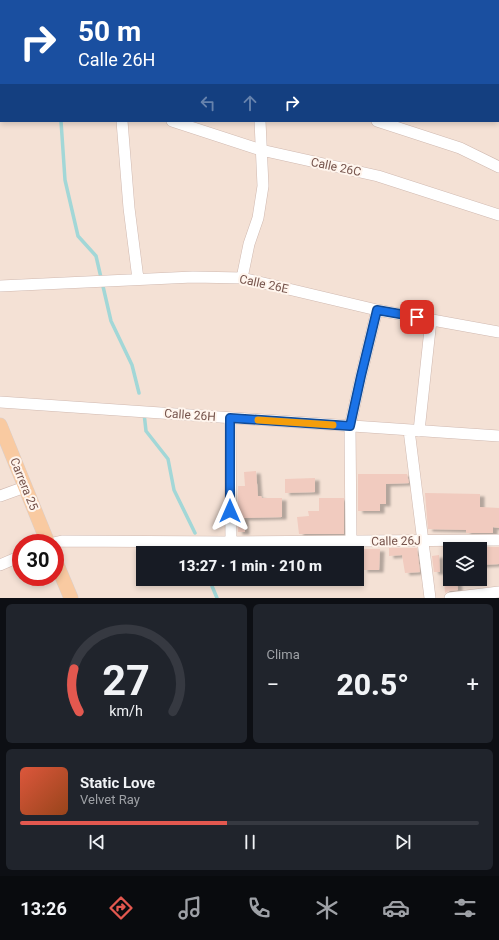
<!DOCTYPE html>
<html lang="es">
<head>
<meta charset="utf-8">
<style>
  :root { --surface:#171b24; --page:#20242c; --text:#f1f3f6; --muted:#9ea1a6; --line:#363941; --accent:#e3584f }
  body { margin:0; font-family:Roboto,sans-serif; background:var(--page); color:var(--text); height:100vh; display:flex; flex-direction:column; font-size:15px; white-space:nowrap }
  * { box-sizing:border-box; margin:0 }
  p { font-size:13px; color:var(--muted) }
  .icon { flex:none; width:22px; height:22px; fill:none; stroke:currentColor; stroke-width:2; stroke-linecap:round; stroke-linejoin:round }
  .map { position:relative; height:598px; overflow:hidden }
  .details { display:flex; flex-direction:column; gap:6px; padding:6px; background:#0d0f14; flex:1 }
  .details>* { flex:none }
  .top-card { position:absolute; left:0px; top:0px; width:499px; height:122px; box-shadow:0 2px 6px #0003; background:#1a4fa0; color:#fff; overflow:hidden }
  .controls { position:absolute; left:443px; top:542px; display:grid; gap:8px }
  .controls a { display:grid; place-items:center; width:44px; height:44px; border-radius:0px; background:var(--surface); box-shadow:0 2px 6px #0003; font-size:20px }
  .speed { position:absolute; left:12px; top:534px; display:flex; gap:8px; font-size:20px; font-weight:700; text-align:center }
  .speed>* { display:grid; place-content:center; width:52px; height:52px; border-radius:50%; background:var(--surface); box-shadow:0 2px 6px #0003; line-height:1 }
  .speed .limit { border:6px solid #d22; background:#fff; color:#111 }
  .pin { position:absolute; display:grid; place-items:center; width:34px; height:34px; color:#fff; margin:-17px; border-radius:8px; box-shadow:0 2px 6px #0006 }
  .me { position:absolute; width:44px; margin:-22px; rotate:0deg; stroke-linejoin:round; filter:drop-shadow(0 0 3px #0008) }
  .turn { display:flex; align-items:center; gap:14px; height:84px; padding:0 12px; font-size:18px }
  .turn .icon { width:52px; height:52px; stroke-width:2.5 }
  .turn b { display:block; font-size:28px; line-height:34px }
  .lanes { display:flex; align-items:center; height:38px; padding:0 12px; background:#0003; justify-content:center; gap:20px; direction:ltr }
  .lanes .off { opacity:.35 }
  .big { font-size:30px; font-weight:800; line-height:1.1 }
  .details .tile { flex:1; display:flex; flex-direction:column; justify-content:center; gap:6px; min-width:0; padding:0 14px; border-radius:6px; background:var(--page) }
  .details .dial { align-items:center; gap:0 }
  .dial svg { height:104px; overflow:visible; fill:none; stroke:var(--line); stroke-width:7; stroke-linecap:round; text-anchor:middle }
  .dial text { fill:var(--text); stroke:none }
  .song { display:flex; align-items:center; gap:12px }
  .cover { width:48px; height:48px; border-radius:6px; background:linear-gradient(135deg,hsl(10 70% 55%),hsl(20 70% 35%)) }
  .played { height:4px; border-radius:2px; background:linear-gradient(90deg,var(--accent) 45%,var(--line) 45%) }
  .keys { display:flex; justify-content:space-around; direction:ltr }
  .heat { display:flex; justify-content:space-between; align-items:center; font-size:22px; direction:ltr }
  .details .tiles { flex:1; display:grid; gap:6px; grid-template-columns:1fr 1fr }
  .tile:last-child { grid-column:span 2 }
  .trip { position:absolute; left:136px; top:546px; width:228px; height:40px; border-radius:0px; background:var(--surface); box-shadow:0 2px 6px #0003; font-weight:800; line-height:40px; text-align:center }
  .dock { display:flex; height:64px; justify-content:space-around; align-items:center; background:#090b0e; color:var(--muted) }
  .dock .icon { width:28px; height:28px }
  .dock .on { color:var(--accent) }
  .dock b { font-size:18px; color:var(--text) }
  .map>svg:first-child { display:block }
  .residential { fill:#f4e1d5; fill-rule:evenodd }
  .lines { fill:none; stroke-linecap:round; stroke-linejoin:round }
  .stream { stroke:#a2d7d7; stroke-width:3.5 }
  .building { fill:#f1cbbf; filter:url(#shadow) }
  .minor-casing { stroke:#d0b9b0; stroke-width:12 }
  .major-casing { stroke:#d9cfcd; stroke-width:15 }
  .minor { stroke:#fff; stroke-width:11 }
  .major { stroke:#f9caa1; stroke-width:14 }
  .route-casing { stroke:#114b97; stroke-width:10 }
  .route { stroke:#1a73e8; stroke-width:7 }
  .slow { stroke:#f59e0b; stroke-width:7 }
  .labels { text-anchor:middle; dominant-baseline:central; stroke-width:4; stroke-linejoin:round; paint-order:stroke }
  .street-label { font-size:12px; fill:#76544c; stroke:#fff5ed }
</style>
</head>
<body>
<div class="map">
<svg width="499" height="598" viewBox="0 0 499 598">
  <defs>
    <filter id="shadow"><feDropShadow dx="4.5" dy="2.5" stdDeviation="1" flood-color="#0004"/></filter>
  </defs>
  <rect width="100%" height="100%" fill="#fcf0e7"/>
  <path class="residential" d="M0 0H499V598H0ZM1 1H498V121H1ZM21 543H55V577H21ZM450 549H480V579H450ZM143 553H357V579H143Z"/>
  <g class="lines">
    <path class="stream" d="M67 1V0
      M61 121 65 180 78 236 96 256 111 321 132 365 139 393
      M144 413 146 431 168 459 174 490 195 533
      M201 551V553
      M209 579 217 598"/>
  </g>
  <path class="building" d="M256 471 258 496H261L262 498H282V517L244 518 245 532H238V486H245L244 472Z
    M358 474H407L409 483 386 484V504H380V511H358Z
    M315 478V492L285 493V479Z
    M425 493 480 494V507L499 508V528L493 527V533H466V530L428 529Z
    M319 498H344V534H299L297 517 309 516 308 511H319Z
    M467 547H499V564L480 565V549H467Z
    M346 548 347 553H297V549Z
    M389 548H417L420 572 405 573 402 555 389 556Z
    M364 549H380L379 570H363Z
    M439 555 440 572H434L432 556Z
    M444 579H457L458 590 449 591 445 593Z"/>
  <g class="lines">
    <defs>
      <path id="minor" d="M10 0 14 1
        M316 0 318 1
        M124 1V0
        M278 1 279 0
        M444 1V0
        M0 66H1
        M498 77 499 78
        M122 121 129 208 138 279
        M172 121 261 150 378 176 499 215
        M377 121 460 148 499 167
        M242 278 249 244 258 218 263 186 260 121
        M0 286 193 277 242 278 377 310 499 332
        M0 402 499 436
        M230 418 231 542
        M409 430 430 598
        M419 431 431 320
        M0 496 25 487
        M351 541 350 426 361 376 377 310
        M53 543 62 541 231 542 499 540
        M0 565 21 556
        M450 598 499 592"/>
      <path id="major" d="M0 425 48 543
        M55 560 71 598"/>
    </defs>
    <use href="#minor" class="minor-casing"/>
    <use href="#major" class="major-casing"/>
    <use href="#minor" class="minor"/>
    <use href="#major" class="major"/>
  </g>
  <g class="lines">
    <defs>
      <path id="route" d="M230 511V418L350 426 361 376 377 310 417 317"/>
    </defs>
    <use href="#route" class="route-casing"/>
    <use href="#route" class="route"/>
    <path class="slow" d="M258 420 333 425"/>
  </g>
  <g class="labels">
    <g class="street-label">
      <text transform="translate(336 167) rotate(12)">Calle 26C</text>
      <text transform="translate(264 284) rotate(12)">Calle 26E</text>
      <text transform="translate(190 415) rotate(4)">Calle 26H</text>
      <text transform="translate(24 484) rotate(68)">Carrera 25</text>
      <text transform="translate(396 541) rotate(-1)">Calle 26J</text>
    </g>
  </g>
</svg>
<div class="controls">
<a><svg class="icon" aria-label="layers" viewBox="0 0 24 24"><path d="M12 4l9 5-9 5-9-5zM3 14l9 5 9-5"/></svg></a>
</div>
<div class="speed"><div class="limit">30</div></div>
<div class="pin" style="left:417px;top:317px;background:#d93025"><svg class="icon" aria-label="arrive" viewBox="0 0 24 24"><path d="M6 21V4h12l-3 4 3 4H6"/></svg></div>
<svg class="me" style="left:230px;top:511px" viewBox="-20 -20 40 40"><path d="M0-17L14 15 0 8-14 15z" fill="#1a73e8" stroke="#fff" stroke-width="4"/></svg>
<div class="trip">13:27 · 1 min · 210 m</div>
<div class="top-card">
<div class="turn"><svg class="icon" aria-label="right" viewBox="0 0 24 24"><path d="M7 20v-9h11M14 6l5 5-5 5"/></svg><div><b>50 m</b>Calle 26H</div></div>
<div class="lanes"><svg class="icon off" aria-label="left" viewBox="0 0 24 24"><path d="M17 20v-9H6M10 6l-5 5 5 5"/></svg><svg class="icon off" aria-label="ahead" viewBox="0 0 24 24"><path d="M12 20V5M6 11l6-6 6 6"/></svg><svg class="icon" aria-label="right" viewBox="0 0 24 24"><path d="M7 20v-9h11M14 6l5 5-5 5"/></svg></div>
</div>
</div>
<section class="details">
<div class="tiles">
<div class="tile dial"><svg viewBox="0 0 100 80">
<path d="M14 69A42 42 0 1 1 86 69"/>
<path d="M14 69A42 42 0 0 1 10 36" stroke="#e3584f"/>
<text x="50" y="56" font-size="32" font-weight="700">27</text>
<text x="50" y="72" font-size="11">km/h</text>
</svg></div>
<div class="tile"><p>Clima</p>
<div class="heat"><a>−</a><b class="big">20.5°</b><a>+</a></div>
</div>
<div class="tile">
<div class="song"><i class="cover"></i><div><b>Static Love</b><p>Velvet Ray</p></div></div>
<div class="played"></div>
<div class="keys"><svg class="icon" aria-label="previous" viewBox="0 0 24 24"><path d="M18 5L8 12l10 7zM5 5v14"/></svg><svg class="icon" aria-label="pause" viewBox="0 0 24 24"><path d="M8 5v14M16 5v14"/></svg><svg class="icon" aria-label="next" viewBox="0 0 24 24"><path d="M6 5l10 7-10 7zM19 5v14"/></svg></div>
</div>
</div>
</section>
<nav class="dock">
<b>13:26</b>
<svg class="icon on" aria-label="directions" viewBox="0 0 24 24"><path d="M12 3l9 9-9 9-9-9zM9 14v-3h6M13 9l2 2-2 2"/></svg>
<svg class="icon" aria-label="music" viewBox="0 0 24 24"><path d="M9 18V5l10-2v13"/><circle cx="6" cy="18" r="3"/><circle cx="16" cy="16" r="3"/></svg>
<svg class="icon" aria-label="phone" viewBox="0 0 24 24"><path d="M5 4h4l2 5-3 2q2 4 5 5l2-3 5 2v4C11 20 4 13 5 4z"/></svg>
<svg class="icon" aria-label="climate" viewBox="0 0 24 24"><path d="M12 3v18M4 7l16 10M4 17L20 7"/></svg>
<svg class="icon" aria-label="car" viewBox="0 0 24 24"><path d="M5 17H2v-5l4-1 3-4h7l3 4 3 1v5h-3M9 17h6M6 11h13"/><circle cx="7" cy="17" r="2"/><circle cx="17" cy="17" r="2"/></svg>
<svg class="icon" aria-label="filters" viewBox="0 0 24 24"><path d="M4 7h16M4 17h16"/><circle cx="9" cy="7" r="2"/><circle cx="15" cy="17" r="2"/></svg>
</nav>
</body>
</html>
